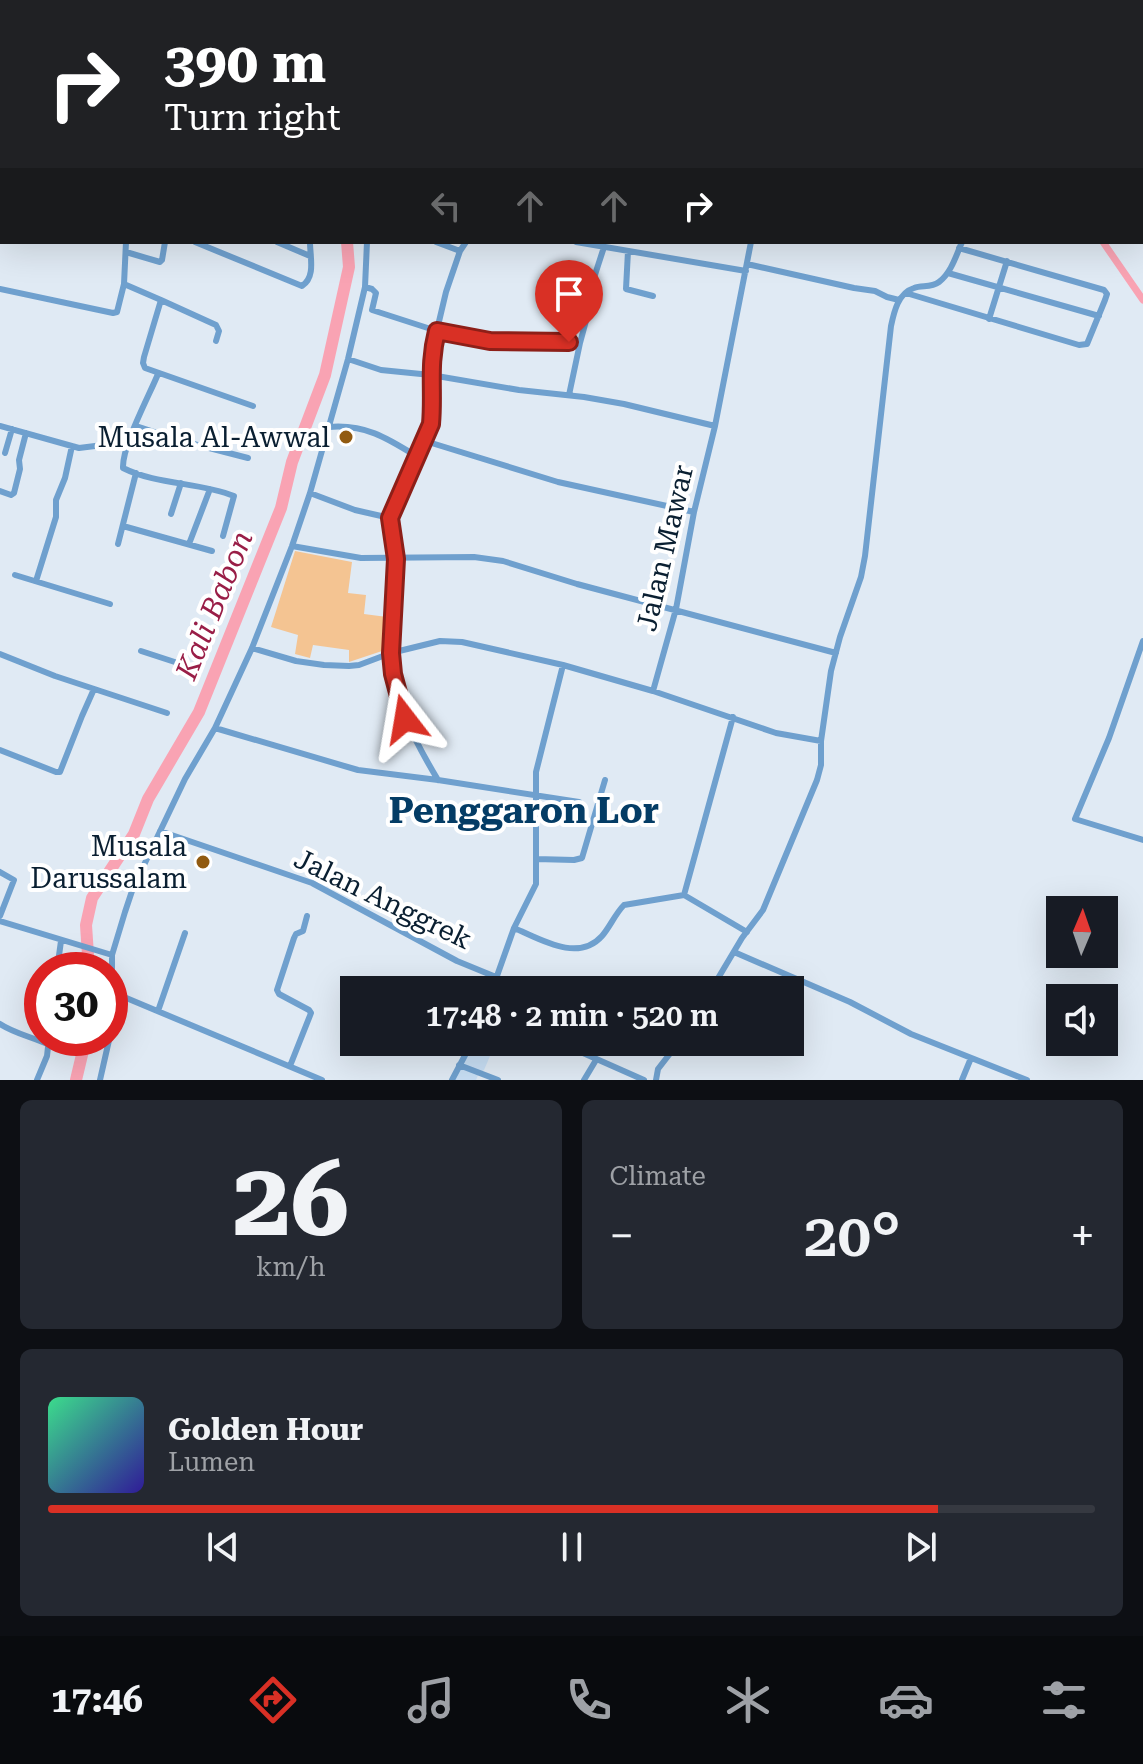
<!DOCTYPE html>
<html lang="en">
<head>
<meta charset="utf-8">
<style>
  :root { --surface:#171b24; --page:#242831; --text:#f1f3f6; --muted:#9ea1a6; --line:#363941; --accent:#d93025 }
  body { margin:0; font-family:"Roboto Serif",serif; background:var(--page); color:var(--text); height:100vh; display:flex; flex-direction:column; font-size:30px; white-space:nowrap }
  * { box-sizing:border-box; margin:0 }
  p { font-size:26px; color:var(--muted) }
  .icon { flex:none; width:44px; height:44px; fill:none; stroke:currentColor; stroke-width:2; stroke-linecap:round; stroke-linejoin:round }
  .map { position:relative; height:1080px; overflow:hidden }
  .drawer { display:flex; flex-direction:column; gap:20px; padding:20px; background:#0d0f14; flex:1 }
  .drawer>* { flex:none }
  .banner { position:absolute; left:0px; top:0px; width:1144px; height:244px; box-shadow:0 8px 32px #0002; background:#202124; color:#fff; overflow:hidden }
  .needle { width:52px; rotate:2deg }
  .buttons { position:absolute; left:1046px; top:896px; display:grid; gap:16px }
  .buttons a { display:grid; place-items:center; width:72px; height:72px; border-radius:0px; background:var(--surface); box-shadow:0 8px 32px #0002; font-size:40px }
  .speed { position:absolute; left:24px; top:952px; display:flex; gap:16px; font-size:40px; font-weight:700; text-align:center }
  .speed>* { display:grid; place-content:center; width:104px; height:104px; border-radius:50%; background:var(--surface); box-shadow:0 8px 32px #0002; line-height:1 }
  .speed .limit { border:12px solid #d22; background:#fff; color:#111 }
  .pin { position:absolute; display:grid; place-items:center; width:68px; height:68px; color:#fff; margin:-82px -34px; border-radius:50% 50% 50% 0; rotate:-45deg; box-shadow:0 0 8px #0007 }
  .pin .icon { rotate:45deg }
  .me { position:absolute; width:88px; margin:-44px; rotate:346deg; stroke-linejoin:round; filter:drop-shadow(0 0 6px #0008) }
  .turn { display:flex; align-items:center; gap:28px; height:168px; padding:0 32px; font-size:36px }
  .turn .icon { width:104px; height:104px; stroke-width:2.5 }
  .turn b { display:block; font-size:56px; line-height:68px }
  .lanes { display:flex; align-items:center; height:76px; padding:0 32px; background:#0003; justify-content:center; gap:40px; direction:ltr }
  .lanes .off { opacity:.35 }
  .big { font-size:60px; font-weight:600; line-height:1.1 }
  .drawer .tile { flex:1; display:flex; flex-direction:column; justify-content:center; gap:12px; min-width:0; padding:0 28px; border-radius:12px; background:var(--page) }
  .drawer .dial { align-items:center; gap:0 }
  .dial b { font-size:104px; line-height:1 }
  .song { display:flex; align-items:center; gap:24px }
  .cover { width:96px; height:96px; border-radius:12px; background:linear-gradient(135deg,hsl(150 70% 55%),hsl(250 70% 35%)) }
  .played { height:8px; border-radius:4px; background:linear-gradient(90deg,var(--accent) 85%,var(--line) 85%) }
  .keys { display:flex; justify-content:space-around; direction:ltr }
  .heat { display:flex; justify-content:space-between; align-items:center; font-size:44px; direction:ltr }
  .drawer .tiles { flex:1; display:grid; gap:20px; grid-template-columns:1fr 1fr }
  .tile:last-child { grid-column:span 2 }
  .trip { position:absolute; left:340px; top:976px; width:464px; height:80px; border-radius:0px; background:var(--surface); box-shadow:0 8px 32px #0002; font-weight:600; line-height:80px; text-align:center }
  .tabs { display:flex; height:128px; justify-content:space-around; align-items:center; background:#090b0e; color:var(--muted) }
  .tabs .icon { width:56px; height:56px }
  .tabs .active { color:var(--accent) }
  .tabs b { font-size:36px; color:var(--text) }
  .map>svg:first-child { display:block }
  .built { fill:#c8dff5 }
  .green { fill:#f4c492 }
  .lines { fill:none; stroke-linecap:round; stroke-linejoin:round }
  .canal { stroke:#f9a3b3; stroke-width:7 }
  .river { stroke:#f9a3b3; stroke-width:12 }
  .street { stroke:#6fa0ce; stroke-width:6 }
  .secondary { stroke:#277bbd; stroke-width:9 }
  .route-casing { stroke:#8d1f18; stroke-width:20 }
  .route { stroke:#d93025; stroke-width:14 }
  .poi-dot { fill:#915a10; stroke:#fff; stroke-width:3 }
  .labels { text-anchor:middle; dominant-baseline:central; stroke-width:8; stroke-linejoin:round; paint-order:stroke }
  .poi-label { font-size:28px; fill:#0a1f31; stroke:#fff; text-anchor:end }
  .street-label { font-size:28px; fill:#0a1f31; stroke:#fff }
  .water-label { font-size:30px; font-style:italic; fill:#991e47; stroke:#fff }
  .district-label { font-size:36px; font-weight:bold; fill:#043c65; stroke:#fff }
</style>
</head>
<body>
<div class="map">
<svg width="1143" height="1080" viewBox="0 0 1143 1080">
  <rect width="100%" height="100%" fill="#e0eaf4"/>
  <path class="built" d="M473 1042H496L484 1070 479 1073 476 1080H455Z"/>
  <path class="green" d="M295 551 352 562 348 593 366 595 364 614 387 617 385 650 349 662V650L313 645 310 658 295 654 298 635 271 627Z"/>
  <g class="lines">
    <path class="canal" d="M1062 2 1063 0
      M1103 242 1143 300"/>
    <path class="river" d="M367 2V0
      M89 970 86 925 92 898 134 834 148 799 199 712 281 508 292 462 325 375 349 267 347 242
      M76 1080 86 1038"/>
    <path class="street" d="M475 0 482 2
      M670 0 676 2
      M1005 0V2
      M1083 0 1097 2
      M69 2V0
      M200 2 201 0
      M343 2 344 0
      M388 2V0
      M527 2V0
      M661 2V0
      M740 2V0
      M819 2 820 0
      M1142 15 1143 16
      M1142 146 1143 144
      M0 202 2 203
      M195 242 302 286C316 277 310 257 310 242
      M277 242 310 256
      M436 242 460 251
      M576 242 746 271
      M628 251 626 289 653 296
      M126 252 160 262 162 260 165 242
      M747 264 854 288 875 291 887 297 899 300
      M948 273 1099 316
      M124 284 161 300 144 357 143 363 145 368 253 406
      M365 287 372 289 376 293 372 310 437 331 490 341 580 343 587 317 591 287 604 247
      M0 289 113 313 117 312 124 284 126 242
      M906 293 1079 345 1087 344 1105 300 1107 294 1104 290 959 248
      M161 300 216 325 219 331 216 341
      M989 319 1007 261
      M348 359 381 370 431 375 519 390 584 397 624 404 715 426
      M158 374C149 396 122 446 123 468 157 485 199 482 234 496L223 536
      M569 395 580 343
      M0 426 79 448 111 444 127 447
      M136 426 182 441 248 458
      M329 427C365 424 387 438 416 456
      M425 441 558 482 694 512
      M5 453 12 429
      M0 491 11 495 14 493 20 469 19 460 26 433
      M310 493 355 510 390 518
      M171 514 181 483
      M123 526 212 551
      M118 544 136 473
      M189 544 210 489
      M292 546 361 558 474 557 503 561 577 584 836 653
      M15 575 110 604
      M36 581 56 517V500L65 478 72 446
      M1143 641 1109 738 1075 819 1143 840
      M252 648 296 661 324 665 349 666 359 665 391 653 440 641 462 642 563 665 653 691 776 733 821 741
      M141 651 187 666
      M0 654 55 676 167 713
      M653 691 676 609 694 512 715 426 751 242
      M733 717 684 895 747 932
      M215 728 358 770 438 780 579 802
      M0 750 56 772H60L82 716 94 689
      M438 780C414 740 393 700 391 653 390 623 397 592 396 561 396 546 389 533 390 518L430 428 433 409 431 375 432 351 446 292 460 251 466 242
      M160 831 312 883 457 961 496 977
      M536 859 574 860 582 858 605 780
      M0 872 14 880 0 916
      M0 921 112 955
      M514 928C540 939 578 963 602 936 610 927 615 914 624 905L684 895
      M734 952 850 1002 911 1034 1027 1080
      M57 970 61 941
      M492 990 514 928 536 884V772L563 665
      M711 990 742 938 763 910 817 780 821 765V741L831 671 840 637 861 577 865 556 891 326C894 312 898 293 914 288 922 285 931 288 939 282 951 273 956 256 962 242
      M112 992 322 1080
      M158 1011 185 933
      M0 1024C15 1034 33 1037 49 1045
      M503 1042H509
      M580 1042 579 1047 583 1053 644 1080
      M459 1065 498 1080
      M290 1066 311 1013 309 1010 279 994 277 990 294 938 296 934 303 931 307 916
      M37 1080 47 1056 49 1038
      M100 1080 112 1027V955L125 912 133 888 185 779 215 728 252 648 292 546 310 493 348 359 365 287 367 242
      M452 1080 472 1042
      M584 1080 596 1060
      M656 1080 658 1069 679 1042
      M962 1080 971 1058"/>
    <path class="secondary" d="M939 0 942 2
      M1142 185 1143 187"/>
  </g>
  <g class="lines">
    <defs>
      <path id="route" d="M405 719 393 674 391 653 396 559 390 518 431 424C434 390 428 366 437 331L490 341 569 342"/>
    </defs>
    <use href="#route" class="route-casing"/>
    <use href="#route" class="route"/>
  </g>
  <g class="poi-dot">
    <circle cx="346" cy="437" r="8"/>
    <circle cx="203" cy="862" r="8"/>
  </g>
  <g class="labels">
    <g class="poi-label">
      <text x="330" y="437">Musala Al-Awwal</text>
      <text x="187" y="846">Musala<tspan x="187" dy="32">Darussalam</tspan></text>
    </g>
    <g class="street-label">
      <text transform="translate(665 548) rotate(-77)">Jalan Mawar</text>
      <text transform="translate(383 899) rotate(26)">Jalan Anggrek</text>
    </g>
    <g class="water-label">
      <text transform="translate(214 605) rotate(-68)">Kali Babon</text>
    </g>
    <g class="district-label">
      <text x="524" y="811">Penggaron Lor</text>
    </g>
  </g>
</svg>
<div class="buttons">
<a><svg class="needle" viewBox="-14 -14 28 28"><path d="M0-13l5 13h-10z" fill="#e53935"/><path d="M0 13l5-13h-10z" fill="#9ea1a6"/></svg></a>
<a><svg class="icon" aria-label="sound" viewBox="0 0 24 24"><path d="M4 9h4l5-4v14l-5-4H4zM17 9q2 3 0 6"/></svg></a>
</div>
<div class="speed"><div class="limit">30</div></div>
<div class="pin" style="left:569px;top:342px;background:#d93025"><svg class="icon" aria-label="arrive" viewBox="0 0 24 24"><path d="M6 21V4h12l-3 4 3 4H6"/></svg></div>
<svg class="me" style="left:405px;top:719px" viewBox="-20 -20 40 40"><path d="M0-17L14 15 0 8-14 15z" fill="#d93025" stroke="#fff" stroke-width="4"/></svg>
<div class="trip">17:48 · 2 min · 520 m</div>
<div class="banner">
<div class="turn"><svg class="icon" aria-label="right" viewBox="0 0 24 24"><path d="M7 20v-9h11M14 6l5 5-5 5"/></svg><div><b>390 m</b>Turn right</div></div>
<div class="lanes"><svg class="icon off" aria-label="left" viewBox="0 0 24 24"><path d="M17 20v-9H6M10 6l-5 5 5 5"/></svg><svg class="icon off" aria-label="ahead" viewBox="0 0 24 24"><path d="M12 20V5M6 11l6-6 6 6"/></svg><svg class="icon off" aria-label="ahead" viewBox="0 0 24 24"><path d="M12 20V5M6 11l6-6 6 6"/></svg><svg class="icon" aria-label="right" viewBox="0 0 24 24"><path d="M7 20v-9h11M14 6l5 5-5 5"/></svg></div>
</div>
</div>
<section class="drawer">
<div class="tiles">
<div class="tile dial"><b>26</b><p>km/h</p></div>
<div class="tile"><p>Climate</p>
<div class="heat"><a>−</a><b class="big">20°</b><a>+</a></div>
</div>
<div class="tile">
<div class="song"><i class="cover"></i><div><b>Golden Hour</b><p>Lumen</p></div></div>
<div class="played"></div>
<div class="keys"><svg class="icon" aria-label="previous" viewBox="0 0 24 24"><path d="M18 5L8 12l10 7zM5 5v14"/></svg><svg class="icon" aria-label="pause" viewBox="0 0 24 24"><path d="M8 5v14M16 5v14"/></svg><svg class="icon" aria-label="next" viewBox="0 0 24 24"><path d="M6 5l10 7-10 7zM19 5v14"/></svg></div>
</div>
</div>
</section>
<nav class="tabs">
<b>17:46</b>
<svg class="icon active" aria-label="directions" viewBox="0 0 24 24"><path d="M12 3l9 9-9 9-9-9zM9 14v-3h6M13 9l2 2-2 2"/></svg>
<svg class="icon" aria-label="music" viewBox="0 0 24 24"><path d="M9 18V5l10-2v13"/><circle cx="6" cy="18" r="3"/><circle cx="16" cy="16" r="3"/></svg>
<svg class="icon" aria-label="phone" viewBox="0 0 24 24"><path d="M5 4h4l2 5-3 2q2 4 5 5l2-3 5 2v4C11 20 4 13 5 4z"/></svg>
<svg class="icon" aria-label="climate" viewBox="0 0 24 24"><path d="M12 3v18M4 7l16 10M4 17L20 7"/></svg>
<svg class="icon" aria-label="car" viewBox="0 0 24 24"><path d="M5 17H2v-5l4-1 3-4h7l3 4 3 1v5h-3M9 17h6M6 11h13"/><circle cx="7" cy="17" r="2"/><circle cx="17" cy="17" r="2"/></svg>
<svg class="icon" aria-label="filters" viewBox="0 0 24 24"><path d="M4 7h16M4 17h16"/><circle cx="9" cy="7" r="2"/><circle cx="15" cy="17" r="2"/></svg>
</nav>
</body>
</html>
